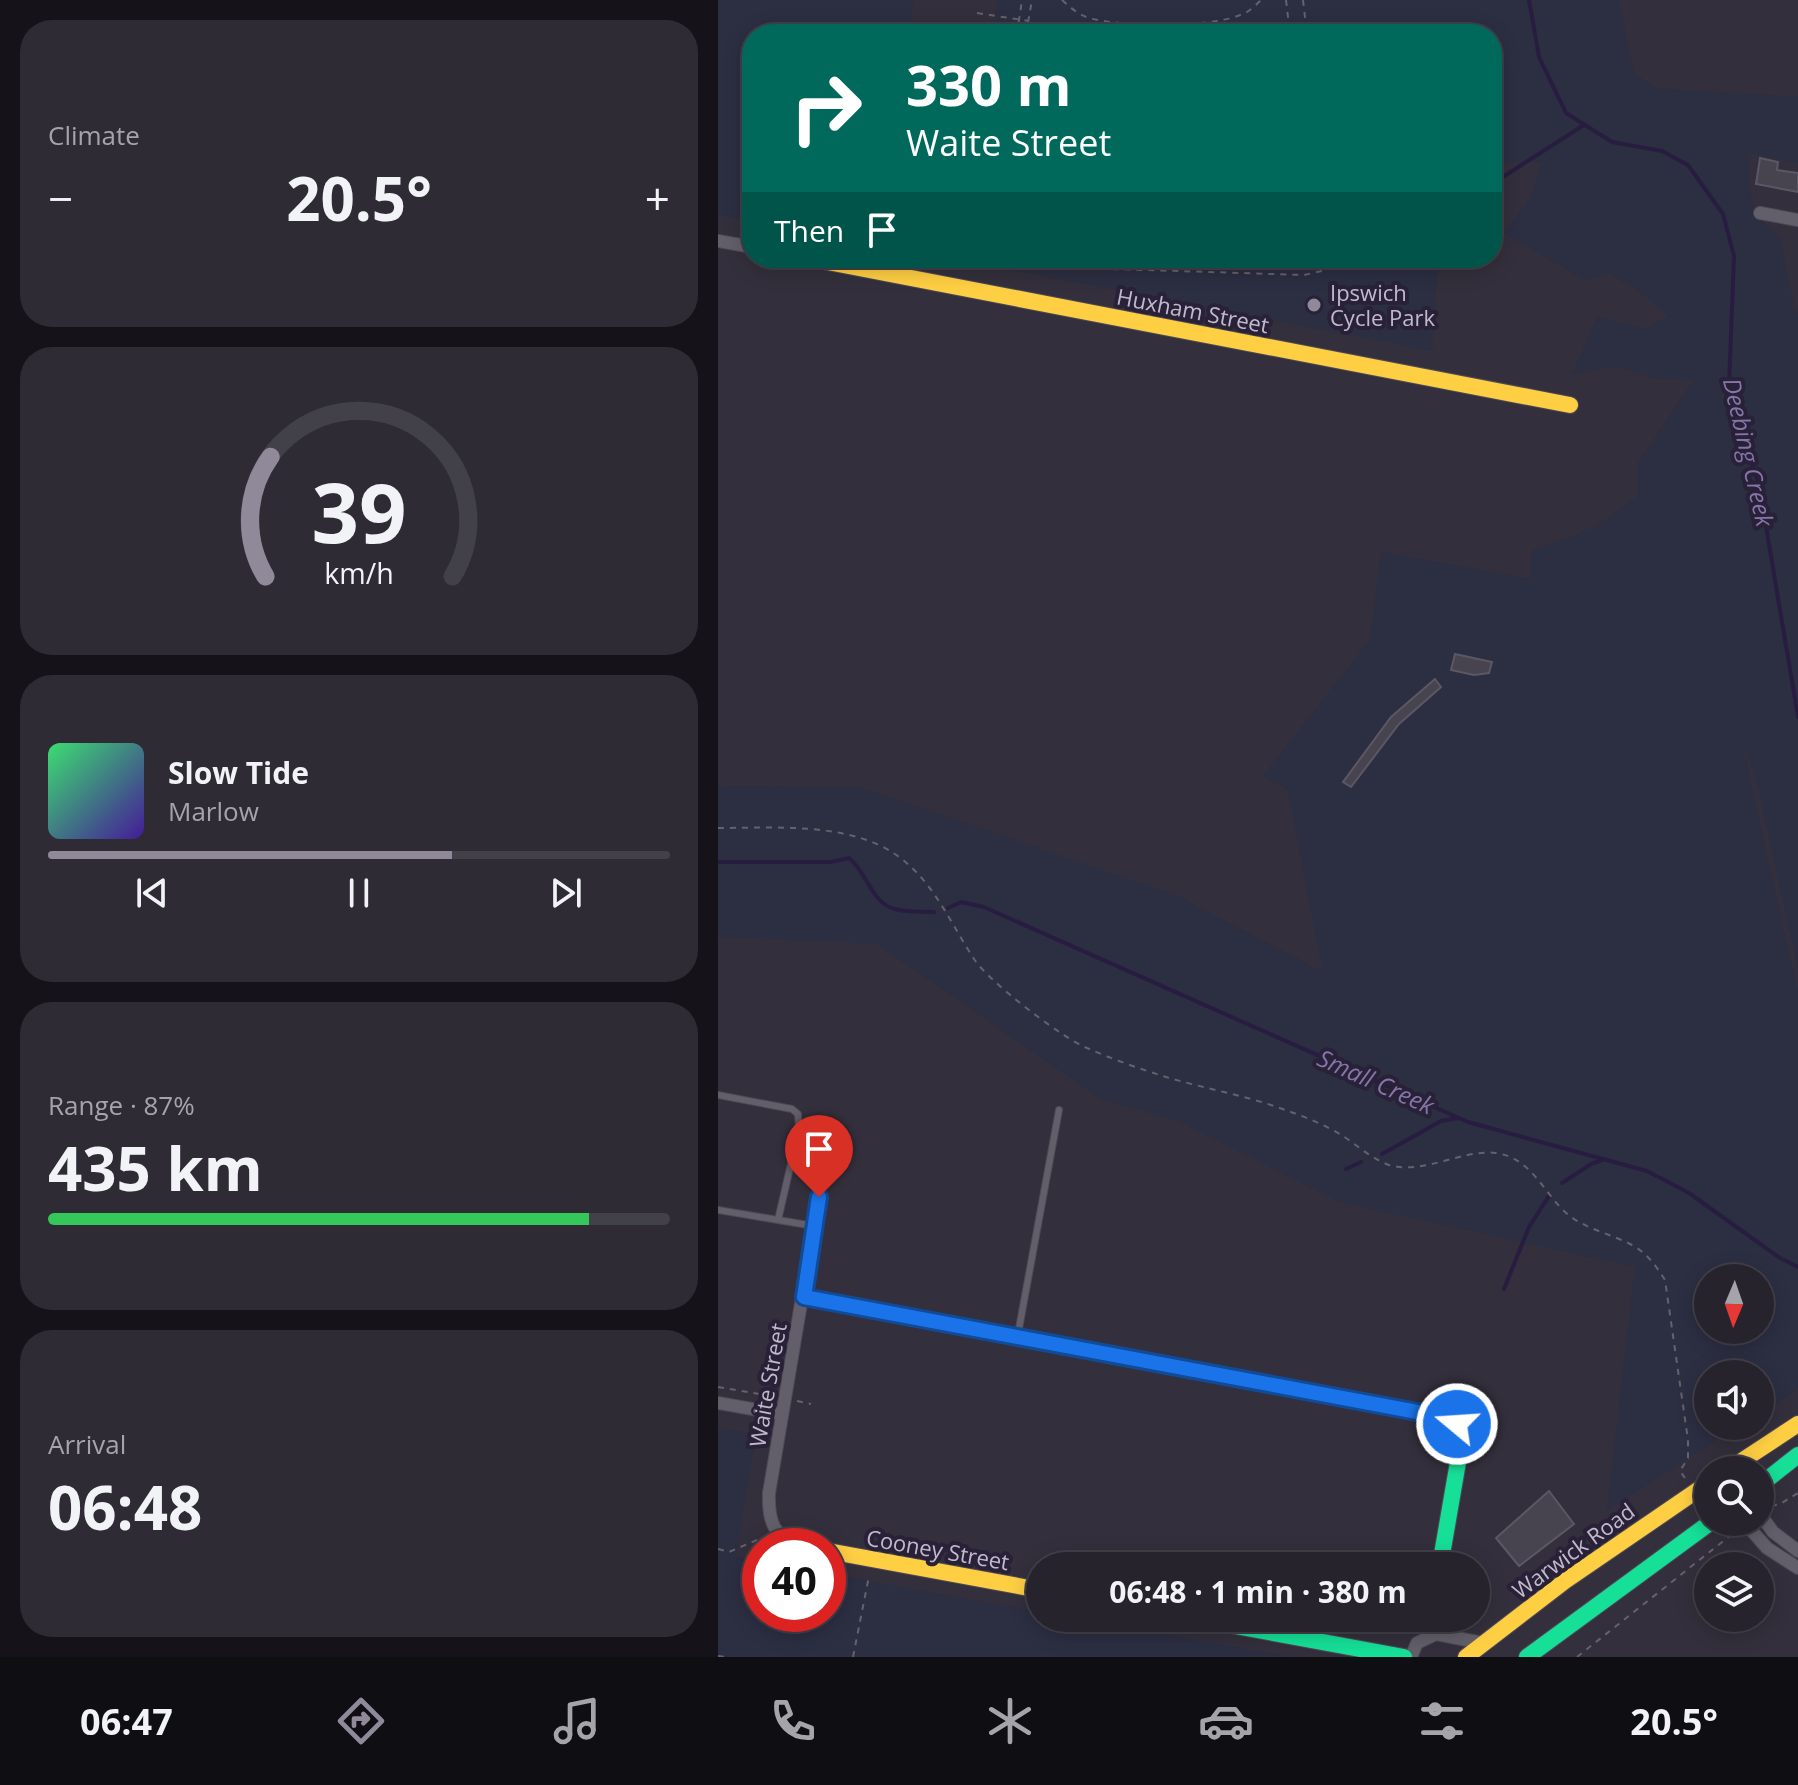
<!DOCTYPE html>
<html lang="en">
<head>
<meta charset="utf-8">
<style>
  :root { --surface:#26232d; --page:#2e2b35; --text:#f1f3f6; --muted:#a4a4aa; --line:#424049; --accent:#8f899a }
  body { margin:0; font-family:"Open Sans",sans-serif; background:var(--page); color:var(--text); height:100vh; display:flex; flex-direction:column; font-size:30px; white-space:nowrap }
  * { box-sizing:border-box; margin:0 }
  p { font-size:26px; color:var(--muted) }
  .icon { flex:none; width:44px; height:44px; fill:none; stroke:currentColor; stroke-width:2; stroke-linecap:round; stroke-linejoin:round }
  .map { position:relative; flex:1; overflow:hidden }
  .sheet { display:flex; flex-direction:column; gap:20px; padding:20px; background:#151319; width:718px }
  .sheet>* { flex:none }
  .guide { position:absolute; left:24px; top:24px; width:760px; height:244px; border-radius:32px; box-shadow:0 4px 20px #0003,0 0 0 2px var(--line); background:#00695c; color:#fff; overflow:hidden }
  .needle { width:52px; rotate:182deg }
  .tools { position:absolute; left:976px; top:1264px; display:grid; gap:16px }
  .tools a { display:grid; place-items:center; width:80px; height:80px; border-radius:50%; background:var(--surface); box-shadow:0 4px 20px #0003,0 0 0 2px var(--line); font-size:40px }
  .speed { position:absolute; left:24px; top:1528px; display:flex; gap:16px; font-size:40px; font-weight:700; text-align:center }
  .speed>* { display:grid; place-content:center; width:104px; height:104px; border-radius:50%; background:var(--surface); box-shadow:0 4px 20px #0003,0 0 0 2px var(--line); line-height:1 }
  .speed .limit { border:12px solid #d22; background:#fff; color:#111 }
  .pin { position:absolute; display:grid; place-items:center; width:68px; height:68px; color:#fff; margin:-82px -34px; border-radius:50% 50% 50% 0; rotate:-45deg; box-shadow:0 0 8px #0007 }
  .pin .icon { rotate:45deg }
  .me { position:absolute; width:88px; margin:-44px; rotate:288deg; stroke-linejoin:round; filter:drop-shadow(0 0 6px #0008) }
  .turn { display:flex; align-items:center; gap:28px; height:168px; padding:0 32px; font-size:36px }
  .turn .icon { width:104px; height:104px; stroke-width:2.5 }
  .turn b { display:block; font-size:56px; line-height:68px }
  .then { display:flex; align-items:center; height:76px; padding:0 32px; background:#0003; gap:16px; font-size:30px }
  .big { font-size:60px; font-weight:700; line-height:1.1 }
  .sheet .tile { flex:1; display:flex; flex-direction:column; justify-content:center; gap:12px; min-width:0; padding:0 28px; border-radius:32px; background:var(--page) }
  .sheet .dial { align-items:center; gap:0 }
  .dial svg { height:208px; overflow:visible; fill:none; stroke:var(--line); stroke-width:7; stroke-linecap:round; text-anchor:middle }
  .dial text { fill:var(--text); stroke:none }
  .song { display:flex; align-items:center; gap:24px }
  .cover { width:96px; height:96px; border-radius:12px; background:linear-gradient(135deg,hsl(140 70% 55%),hsl(260 70% 35%)) }
  .played { height:8px; border-radius:4px; background:linear-gradient(90deg,var(--accent) 65%,var(--line) 65%) }
  .keys { display:flex; justify-content:space-around; direction:ltr }
  .heat { display:flex; justify-content:space-between; align-items:center; font-size:44px; direction:ltr }
  .charge { height:12px; border-radius:6px; background:linear-gradient(90deg,#34c759 87%,var(--line) 0) }
  .trip { position:absolute; left:308px; top:1552px; width:464px; height:80px; border-radius:40px; background:var(--surface); box-shadow:0 4px 20px #0003,0 0 0 2px var(--line); font-weight:700; line-height:80px; text-align:center }
  .dock { display:flex; height:128px; justify-content:space-around; align-items:center; background:#0f0e12; color:var(--muted) }
  .dock .icon { width:56px; height:56px }
  .dock .on { color:var(--accent) }
  .dock b { font-size:36px; color:var(--text) }
  main { display:flex; flex:1; min-height:0 }
  .map>svg:first-child { display:block }
  .green { fill:#2c2e42; fill-rule:evenodd }
  .lines { fill:none; stroke-linecap:round; stroke-linejoin:round }
  .stream { stroke:#281d41; stroke-width:4 }
  .building { fill:#474450; stroke:#5b5764; stroke-width:2 }
  .lane-casing { stroke:#4e4a56; stroke-width:8 }
  .street-casing { stroke:#4e4a56; stroke-width:14 }
  .fast-casing { stroke:#4e4a56; stroke-width:18 }
  .slow-casing { stroke:#4e4a56; stroke-width:18 }
  .path { stroke:#64626c; stroke-width:2; stroke-dasharray:6 6; stroke-linecap:butt }
  .lane { stroke:#625f6a; stroke-width:6 }
  .street { stroke:#625f6a; stroke-width:12 }
  .fast { stroke:#16e098; stroke-width:16 }
  .slow { stroke:#ffcf43; stroke-width:16 }
  .route-casing { stroke:#114b97; stroke-width:20 }
  .route { stroke:#1a73e8; stroke-width:14 }
  .poi-dot { fill:#8f899a; stroke:#292138; stroke-width:3 }
  .labels { text-anchor:middle; dominant-baseline:central; stroke-width:8; stroke-linejoin:round; paint-order:stroke }
  .poi-label { font-size:22px; fill:#c0bacc; stroke:#292138; text-anchor:start }
  .street-label { font-size:22px; fill:#c0bacc; stroke:#292138 }
  .water-label { font-size:24px; font-style:italic; fill:#8575a9; stroke:#292138 }
</style>
</head>
<body>
<main>
<section class="sheet">
<div class="tile"><p>Climate</p>
<div class="heat"><a>−</a><b class="big">20.5°</b><a>+</a></div>
</div>
<div class="tile dial"><svg viewBox="0 0 100 80">
<path d="M14 69A42 42 0 1 1 86 69"/>
<path d="M14 69A42 42 0 0 1 16 23" stroke="#8f899a"/>
<text x="50" y="56" font-size="32" font-weight="700">39</text>
<text x="50" y="72" font-size="11">km/h</text>
</svg></div>
<div class="tile">
<div class="song"><i class="cover"></i><div><b>Slow Tide</b><p>Marlow</p></div></div>
<div class="played"></div>
<div class="keys"><svg class="icon" aria-label="previous" viewBox="0 0 24 24"><path d="M18 5L8 12l10 7zM5 5v14"/></svg><svg class="icon" aria-label="pause" viewBox="0 0 24 24"><path d="M8 5v14M16 5v14"/></svg><svg class="icon" aria-label="next" viewBox="0 0 24 24"><path d="M6 5l10 7-10 7zM19 5v14"/></svg></div>
</div>
<div class="tile"><p>Range · 87%</p><b class="big">435 km</b><div class="charge"></div></div>
<div class="tile"><p>Arrival</p><b class="big">06:48</b></div>
</section>
<div class="map">
<svg width="1080" height="1657" viewBox="0 0 1080 1657">
  <rect width="100%" height="100%" fill="#332f3c"/>
  <path class="green" d="M0 0H196L190 34H34V221L0 215Z
    M280 0H901L916 74 939 88 1080 97V163L1030 153C1033 197 1026 207 1062 237L1076 308 1080 312V969L1037 775 1024 742 1080 993V1389L1042 1413V1374H990V1426H1021L889 1510 917 1267 621 1202 460 1121 383 1099 159 944 0 937V786L142 787 458 895 605 972 570 790 545 776 652 640 663 552 813 579 814 551 877 527 920 496 919 465 976 379 943 380 899 366 854 374 880 316 927 329 951 316 922 292 892 274 867 280 786 233 812 198 824 162 774 163V34H274ZM990 1278H1042V1330H990Z
    M720 258 714 351 237 259V258Z
    M0 1428 38 1434 18 1557 42 1562V1614H110V1574L322 1612V1618H355L572 1657H0Z"/>
  <g class="lines">
    <path class="stream" d="M811 0 821 57 848 113 894 142 944 151 970 165 1005 214 1016 256 1011 386 1041 485 1080 717
      M774 184 866 125
      M0 862H113L131 858C149 872 153 903 177 909 189 913 204 911 216 912
      M230 908 243 902 266 907 750 1122 929 1171 971 1193 1062 1258 1080 1267
      M664 1154 723 1121 741 1118
      M628 1169 643 1162
      M844 1183 873 1164 887 1159
      M786 1289 811 1227 831 1196"/>
  </g>
  <path class="building" d="M1042 158 1060 162 1059 170 1080 173V192L1038 184Z
    M737 654 774 662 771 673 756 675 733 670Z
    M717 679 723 687 681 724 633 787 625 782 673 717Z
    M831 1491 856 1524 801 1566 778 1538Z"/>
  <g class="lines">
    <defs>
      <path id="lane" d="M0 1095 74 1109 80 1114 81 1129 60 1220
        M0 1210 96 1226
        M300 1334 341 1110"/>
      <path id="street" d="M1042 213 1080 220
        M0 241 34 247
        M0 1403 63 1414
        M1042 1514 1055 1532 1080 1551
        M1026 1522 1049 1548 1080 1568
        M83 1546C55 1538 50 1520 51 1493L101 1197
        M693 1657 699 1643 718 1634 765 1643"/>
      <path id="fast" d="M86 1297 726 1417 739 1424 744 1439 722 1566
        M1042 1485 1080 1455
        M474 1618 686 1657
        M809 1657 993 1522"/>
      <path id="slow" d="M89 258 852 405
        M1010 1470 1080 1424
        M110 1551 322 1590
        M748 1657 847 1581 990 1483"/>
    </defs>
    <use href="#lane" class="lane-casing"/>
    <use href="#street" class="street-casing"/>
    <use href="#fast" class="fast-casing"/>
    <use href="#slow" class="slow-casing"/>
    <path class="path" d="M344 0C354 9 362 16 375 19 410 27 497 29 529 12 534 9 539 4 543 0
      M568 0 572 34
      M585 0 589 34
      M259 13 311 21
      M299 34 304 0
      M308 34 314 0
      M396 34 402 24
      M348 258 365 265 395 269 586 275 604 271 619 258
      M377 258 502 263H519L532 258
      M523 263C547 265 583 276 602 258
      M0 828C51 828 113 823 161 845 210 868 228 916 256 959 270 981 344 1038 369 1048 394 1059 422 1069 448 1077 488 1089 531 1096 570 1111 588 1117 609 1126 625 1136 640 1146 654 1159 671 1165 707 1175 743 1149 778 1153 812 1158 823 1188 845 1210 864 1229 892 1233 914 1245 929 1253 938 1266 947 1280L970 1440V1458L962 1471 967 1478
      M0 1387 53 1396
      M79 1401 93 1404
      M1053 1506 1062 1504 1080 1493
      M0 1549 11 1552 46 1537
      M1038 1566 1044 1560
      M0 1656 7 1657
      M135 1657 151 1576
      M859 1657 1018 1531"/>
    <use href="#lane" class="lane"/>
    <use href="#street" class="street"/>
    <use href="#fast" class="fast"/>
    <use href="#slow" class="slow"/>
  </g>
  <g class="lines">
    <defs>
      <path id="route" d="M101 1197 86 1297 726 1417 739 1424"/>
    </defs>
    <use href="#route" class="route-casing"/>
    <use href="#route" class="route"/>
  </g>
  <circle class="poi-dot" cx="596" cy="305" r="8"/>
  <g class="labels">
    <g class="poi-label">
      <text x="612" y="292">Ipswich<tspan x="612" dy="25">Cycle Park</tspan></text>
    </g>
    <g class="street-label">
      <text transform="translate(475 310) rotate(11)">Huxham Street</text>
      <text transform="translate(49 1385) rotate(-80)">Waite Street</text>
      <text transform="translate(220 1549) rotate(10)">Cooney Street</text>
      <text transform="translate(855 1550) rotate(-36)">Warwick Road</text>
    </g>
    <g class="water-label">
      <text transform="translate(1031 452) rotate(77)">Deebing Creek</text>
      <text transform="translate(658 1081) rotate(24)">Small Creek</text>
    </g>
  </g>
</svg>
<div class="tools">
<a><svg class="needle" viewBox="-14 -14 28 28"><path d="M0-13l5 13h-10z" fill="#e53935"/><path d="M0 13l5-13h-10z" fill="#a4a4aa"/></svg></a>
<a><svg class="icon" aria-label="sound" viewBox="0 0 24 24"><path d="M4 9h4l5-4v14l-5-4H4zM17 9q2 3 0 6"/></svg></a>
<a><svg class="icon" aria-label="search" viewBox="0 0 24 24"><circle cx="10" cy="10" r="6"/><path d="M15 15l6 6"/></svg></a>
<a><svg class="icon" aria-label="layers" viewBox="0 0 24 24"><path d="M12 4l9 5-9 5-9-5zM3 14l9 5 9-5"/></svg></a>
</div>
<div class="speed"><div class="limit">40</div></div>
<div class="pin" style="left:101px;top:1197px;background:#d93025"><svg class="icon" aria-label="arrive" viewBox="0 0 24 24"><path d="M6 21V4h12l-3 4 3 4H6"/></svg></div>
<svg class="me" style="left:739px;top:1424px" viewBox="-20 -20 40 40"><circle r="17" fill="#1a73e8" stroke="#fff" stroke-width="3"/><path d="M0-11L8 9 0 5-8 9z" fill="#fff"/></svg>
<div class="trip">06:48 · 1 min · 380 m</div>
<div class="guide">
<div class="turn"><svg class="icon" aria-label="right" viewBox="0 0 24 24"><path d="M7 20v-9h11M14 6l5 5-5 5"/></svg><div><b>330 m</b>Waite Street</div></div>
<div class="then">Then<svg class="icon" aria-label="arrive" viewBox="0 0 24 24"><path d="M6 21V4h12l-3 4 3 4H6"/></svg></div>
</div>
</div>
</main>
<nav class="dock">
<b>06:47</b>
<svg class="icon on" aria-label="directions" viewBox="0 0 24 24"><path d="M12 3l9 9-9 9-9-9zM9 14v-3h6M13 9l2 2-2 2"/></svg>
<svg class="icon" aria-label="music" viewBox="0 0 24 24"><path d="M9 18V5l10-2v13"/><circle cx="6" cy="18" r="3"/><circle cx="16" cy="16" r="3"/></svg>
<svg class="icon" aria-label="phone" viewBox="0 0 24 24"><path d="M5 4h4l2 5-3 2q2 4 5 5l2-3 5 2v4C11 20 4 13 5 4z"/></svg>
<svg class="icon" aria-label="climate" viewBox="0 0 24 24"><path d="M12 3v18M4 7l16 10M4 17L20 7"/></svg>
<svg class="icon" aria-label="car" viewBox="0 0 24 24"><path d="M5 17H2v-5l4-1 3-4h7l3 4 3 1v5h-3M9 17h6M6 11h13"/><circle cx="7" cy="17" r="2"/><circle cx="17" cy="17" r="2"/></svg>
<svg class="icon" aria-label="filters" viewBox="0 0 24 24"><path d="M4 7h16M4 17h16"/><circle cx="9" cy="7" r="2"/><circle cx="15" cy="17" r="2"/></svg>
<b>20.5°</b>
</nav>
</body>
</html>
